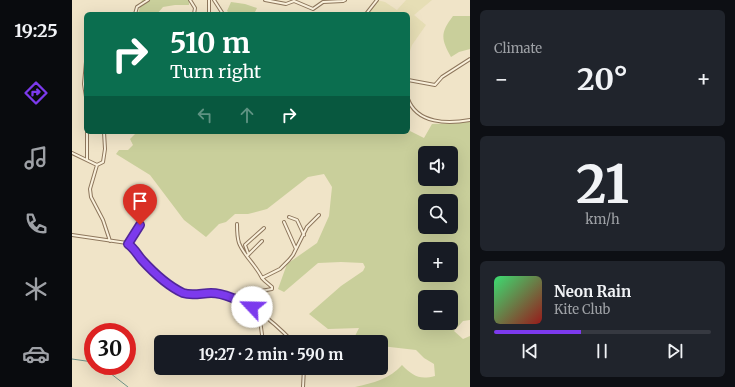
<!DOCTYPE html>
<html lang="en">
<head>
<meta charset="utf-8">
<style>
  :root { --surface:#171b24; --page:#20242c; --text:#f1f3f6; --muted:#9ea1a6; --line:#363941; --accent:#7c3aed }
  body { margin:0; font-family:Merriweather,serif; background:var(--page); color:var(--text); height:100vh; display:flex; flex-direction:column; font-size:15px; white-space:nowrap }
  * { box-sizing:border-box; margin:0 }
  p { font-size:13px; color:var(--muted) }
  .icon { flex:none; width:22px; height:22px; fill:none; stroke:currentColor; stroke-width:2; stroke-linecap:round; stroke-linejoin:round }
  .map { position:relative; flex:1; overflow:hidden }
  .drawer { display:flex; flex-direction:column; gap:10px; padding:10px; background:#0d0f14; width:265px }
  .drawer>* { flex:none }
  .guide { position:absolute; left:12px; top:12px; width:326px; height:122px; border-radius:6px; box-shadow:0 4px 16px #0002; background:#0b6e4f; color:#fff; overflow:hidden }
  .controls { position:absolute; left:346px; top:146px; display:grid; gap:8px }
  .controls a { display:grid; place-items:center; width:40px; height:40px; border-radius:6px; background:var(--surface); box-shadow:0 4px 16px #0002; font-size:20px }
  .speed { position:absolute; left:12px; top:323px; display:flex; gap:8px; font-size:20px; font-weight:700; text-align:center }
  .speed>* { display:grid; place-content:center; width:52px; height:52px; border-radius:50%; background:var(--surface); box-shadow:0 4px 16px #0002; line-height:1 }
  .speed .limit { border:6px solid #d22; background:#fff; color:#111 }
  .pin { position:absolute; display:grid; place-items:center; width:34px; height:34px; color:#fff; margin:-41px -17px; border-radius:50% 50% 50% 0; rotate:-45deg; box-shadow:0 0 4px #0007 }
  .pin .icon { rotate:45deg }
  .me { position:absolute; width:44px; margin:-22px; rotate:294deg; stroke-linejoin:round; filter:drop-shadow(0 0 3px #0008) }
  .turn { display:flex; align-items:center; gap:14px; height:84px; padding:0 20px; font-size:18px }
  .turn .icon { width:52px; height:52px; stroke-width:2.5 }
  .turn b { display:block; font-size:28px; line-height:34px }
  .lanes { display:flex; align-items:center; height:38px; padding:0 20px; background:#0003; justify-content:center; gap:20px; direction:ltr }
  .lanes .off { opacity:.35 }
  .big { font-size:30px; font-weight:700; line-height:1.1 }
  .drawer .tile { flex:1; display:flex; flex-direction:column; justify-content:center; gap:6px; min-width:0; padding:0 14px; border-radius:6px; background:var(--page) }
  .drawer .dial { align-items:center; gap:0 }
  .dial b { font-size:52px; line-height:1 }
  .song { display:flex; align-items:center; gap:12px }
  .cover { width:48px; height:48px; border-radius:6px; background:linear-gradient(135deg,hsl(140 70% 55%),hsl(0 70% 35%)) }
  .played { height:4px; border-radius:2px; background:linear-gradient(90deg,var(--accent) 40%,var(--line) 40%) }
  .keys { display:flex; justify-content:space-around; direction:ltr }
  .heat { display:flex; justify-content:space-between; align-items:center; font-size:22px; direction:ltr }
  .trip { position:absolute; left:82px; top:335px; width:234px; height:40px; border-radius:6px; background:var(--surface); box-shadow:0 4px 16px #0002; font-weight:700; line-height:40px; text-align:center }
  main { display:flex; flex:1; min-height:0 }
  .dock { display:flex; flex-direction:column; width:72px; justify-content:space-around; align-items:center; background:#090b0e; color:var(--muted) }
  .dock .icon { width:28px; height:28px }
  .dock .current { color:var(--accent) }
  .dock b { font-size:18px; color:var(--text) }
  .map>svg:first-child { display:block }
  .farmland { fill:#e6deb5 }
  .green { fill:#c9cf9b; fill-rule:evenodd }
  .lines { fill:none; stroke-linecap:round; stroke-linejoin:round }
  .stream { stroke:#6f938a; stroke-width:1 }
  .street-casing { stroke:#8d765c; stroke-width:4 }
  .street { stroke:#faf1dc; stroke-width:2 }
  .route-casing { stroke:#51269a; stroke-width:10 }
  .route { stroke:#7c3aed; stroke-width:7 }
</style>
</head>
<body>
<main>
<nav class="dock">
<b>19:25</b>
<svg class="icon current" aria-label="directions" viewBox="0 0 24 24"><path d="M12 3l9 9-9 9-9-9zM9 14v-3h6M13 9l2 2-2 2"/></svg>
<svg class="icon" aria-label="music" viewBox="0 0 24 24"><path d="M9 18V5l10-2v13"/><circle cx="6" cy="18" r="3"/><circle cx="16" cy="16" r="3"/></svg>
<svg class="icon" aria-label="phone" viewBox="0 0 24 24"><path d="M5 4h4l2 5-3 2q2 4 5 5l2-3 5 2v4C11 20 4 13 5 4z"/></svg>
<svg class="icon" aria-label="climate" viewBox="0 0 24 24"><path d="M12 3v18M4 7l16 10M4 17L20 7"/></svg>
<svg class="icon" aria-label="car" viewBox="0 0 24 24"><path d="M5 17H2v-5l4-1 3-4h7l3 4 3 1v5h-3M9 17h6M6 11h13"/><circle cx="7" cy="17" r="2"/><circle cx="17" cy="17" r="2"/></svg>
</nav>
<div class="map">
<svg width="398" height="387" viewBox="0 0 398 387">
  <rect width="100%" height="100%" fill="#f0e4c8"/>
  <path class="farmland" d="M305 0 313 2 325 10 334 0H360L342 15 354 25 340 45 336 57V14H294Z"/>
  <path class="green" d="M70 0H117V5H103L91 7 85 14H66Z
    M159 2 173 4 185 8 182 14H158L155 11Z
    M381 16H398V49L387 52 379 57C369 39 368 33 381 16Z
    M397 120 398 122V320L391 321 382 331 391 339 398 336V387H283C301 383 318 379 330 365 341 376 347 380 363 376L362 364 352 358 344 350 309 346V342H290L282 338 287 328 256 329 237 314 269 286 291 271 293 267 291 263 269 262 246 263 212 292 206 289 215 264 245 243 257 216 260 187 252 174 236 177 195 209 176 214H163L154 222 147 224 134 237 112 220 78 175 44 154 47 150H56L61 145 58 139 65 132H336V130L352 138 360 124 387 123ZM353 153H379V179H353ZM353 201H379V227H353ZM353 249H379V275H353ZM353 297H379V323H353Z"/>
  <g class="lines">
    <path class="stream" d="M0 359 21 362
      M29 366 56 387"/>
    <defs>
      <path id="street" d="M118 0 123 8 122 14
        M137 0V14
        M142 0 151 14
        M193 0 214 4 222 1 241 9 251 2 271 1 273 0
        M63 14 65 7 76 0
        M294 14 305 0
        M14 62 12 84 14 97
        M336 80 363 85 370 77 398 59
        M336 99C345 124 376 124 398 120
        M15 132V160
        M32 132 33 149 31 162 25 165 18 189 19 197 31 220 38 241
        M0 153 25 165
        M217 217 225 220 232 235
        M212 222 224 249
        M165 224C165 230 165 237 167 243 172 256 184 265 190 278
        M0 235 55 243C62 248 65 255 71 261 82 273 97 287 112 293 122 297 132 292 142 294 174 298 200 320 221 342
        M56 244 68 225
        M176 253 173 245 192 228
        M176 255 190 241
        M156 297 200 289V287L193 281 190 278 208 269 217 260 221 255 235 227 247 215
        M181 310 188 320 191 342
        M231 387 232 368"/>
    </defs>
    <use href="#street" class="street-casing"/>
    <use href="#street" class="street"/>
  </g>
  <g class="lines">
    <defs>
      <path id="route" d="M68 225 56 244C62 248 65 254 70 260 81 272 96 286 111 293 120 296 130 293 139 293 152 293 168 301 180 307"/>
    </defs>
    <use href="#route" class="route-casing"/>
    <use href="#route" class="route"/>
  </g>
</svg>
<div class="controls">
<a><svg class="icon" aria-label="sound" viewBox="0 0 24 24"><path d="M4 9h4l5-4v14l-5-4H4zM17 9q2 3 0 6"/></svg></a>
<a><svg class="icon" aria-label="search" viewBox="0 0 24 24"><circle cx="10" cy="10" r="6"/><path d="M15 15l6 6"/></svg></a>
<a>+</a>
<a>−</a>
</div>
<div class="speed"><div class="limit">30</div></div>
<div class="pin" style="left:68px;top:225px;background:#d93025"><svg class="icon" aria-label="arrive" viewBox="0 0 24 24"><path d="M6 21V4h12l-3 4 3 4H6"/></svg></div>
<svg class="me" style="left:180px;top:307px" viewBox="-20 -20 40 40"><circle r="19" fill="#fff"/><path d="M0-13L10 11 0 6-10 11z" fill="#7c3aed"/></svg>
<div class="trip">19:27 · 2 min · 590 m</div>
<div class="guide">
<div class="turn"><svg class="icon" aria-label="right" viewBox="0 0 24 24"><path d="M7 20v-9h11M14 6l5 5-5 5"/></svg><div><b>510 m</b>Turn right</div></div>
<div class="lanes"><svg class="icon off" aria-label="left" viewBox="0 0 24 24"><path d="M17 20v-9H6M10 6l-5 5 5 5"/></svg><svg class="icon off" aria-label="ahead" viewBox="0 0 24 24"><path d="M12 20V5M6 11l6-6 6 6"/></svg><svg class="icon" aria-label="right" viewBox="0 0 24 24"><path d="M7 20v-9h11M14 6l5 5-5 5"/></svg></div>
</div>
</div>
<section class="drawer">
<div class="tile"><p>Climate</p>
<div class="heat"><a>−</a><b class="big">20°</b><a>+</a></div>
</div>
<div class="tile dial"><b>21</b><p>km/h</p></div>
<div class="tile">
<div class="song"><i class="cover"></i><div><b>Neon Rain</b><p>Kite Club</p></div></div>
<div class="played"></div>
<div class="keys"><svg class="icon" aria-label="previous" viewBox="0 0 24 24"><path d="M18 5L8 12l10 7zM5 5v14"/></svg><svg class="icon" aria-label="pause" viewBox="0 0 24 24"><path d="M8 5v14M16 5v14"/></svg><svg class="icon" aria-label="next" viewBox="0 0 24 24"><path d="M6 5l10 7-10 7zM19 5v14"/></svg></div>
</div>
</section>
</main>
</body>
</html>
